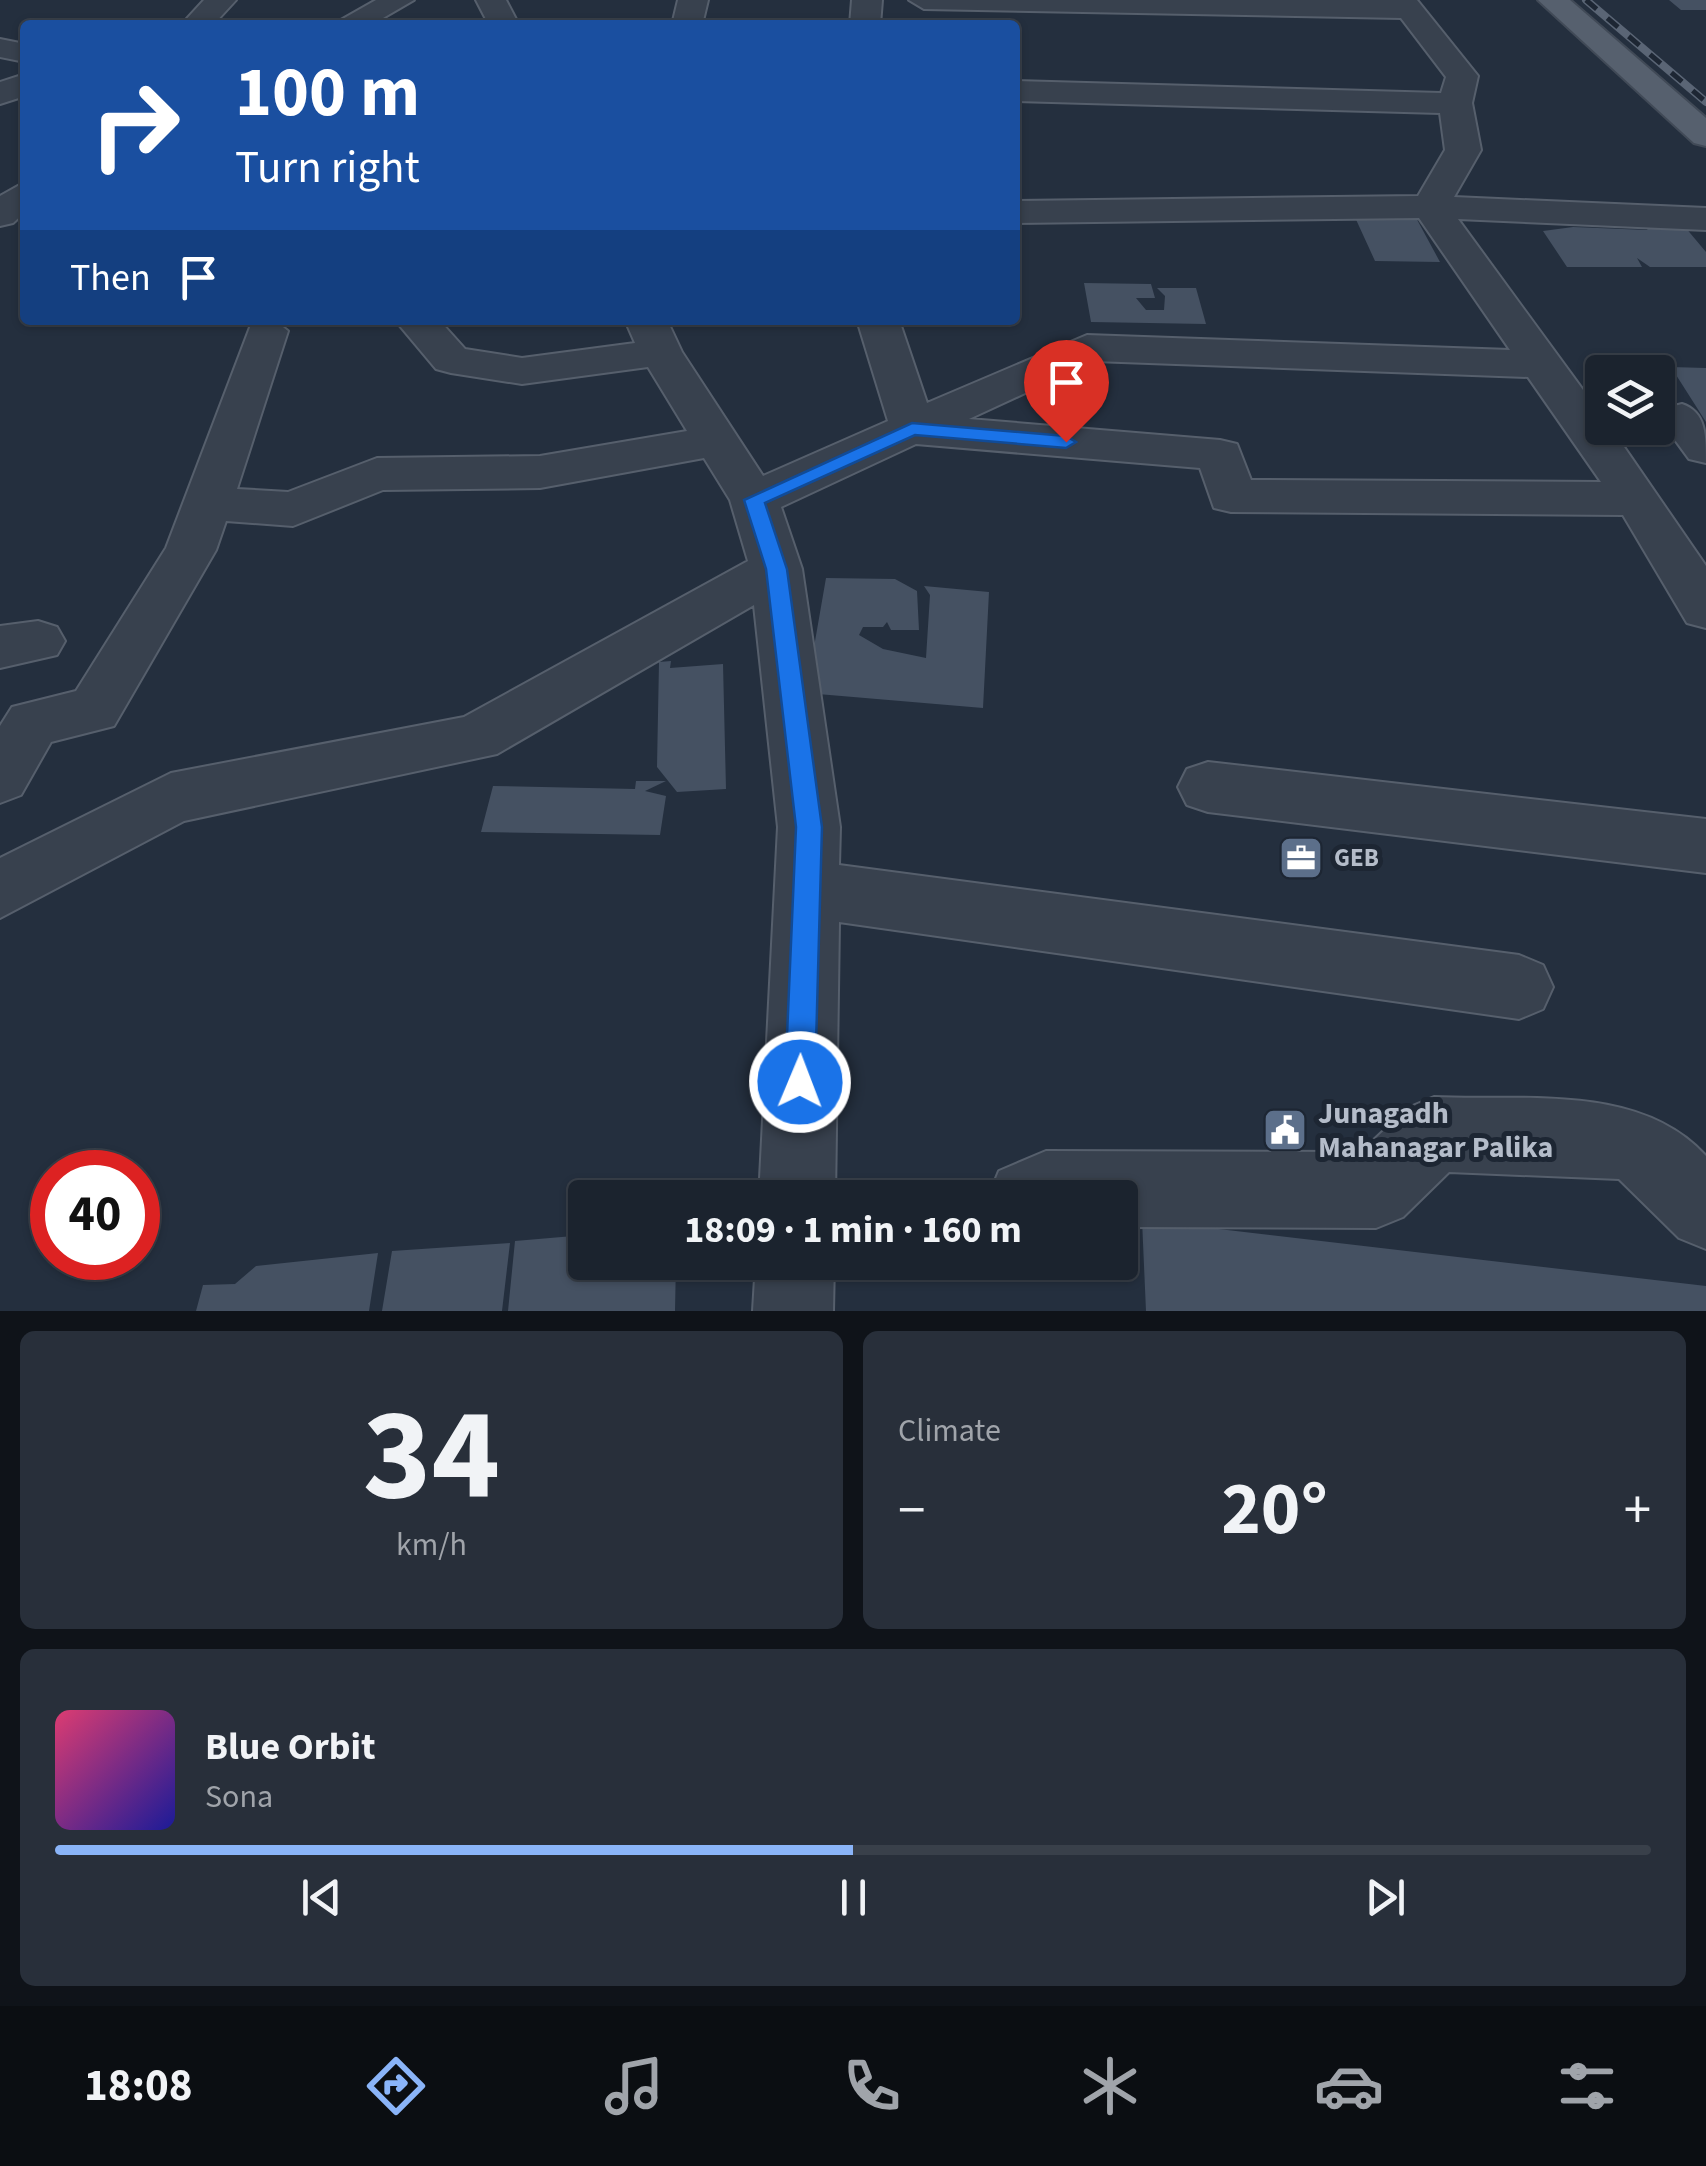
<!DOCTYPE html>
<html lang="en">
<head>
<meta charset="utf-8">
<style>
  :root { --surface:#1b232e; --page:#282f3a; --text:#f1f3f6; --muted:#a0a4aa; --line:#39404a; --accent:#8ab4f8 }
  body { margin:0; font-family:"Source Sans 3",sans-serif; background:var(--page); color:var(--text); height:100vh; display:flex; flex-direction:column; font-size:38px; white-space:nowrap }
  * { box-sizing:border-box; margin:0 }
  p { font-size:32px; color:var(--muted) }
  .icon { flex:none; width:55px; height:55px; fill:none; stroke:currentColor; stroke-width:2; stroke-linecap:round; stroke-linejoin:round }
  .map { position:relative; height:1311px; overflow:hidden }
  .sheet { display:flex; flex-direction:column; gap:20px; padding:20px; background:#0f1319; flex:1 }
  .sheet>* { flex:none }
  .guide { position:absolute; left:20px; top:20px; width:1000px; height:305px; border-radius:10px; box-shadow:0 2px 8px #0004,0 0 0 2px var(--line); background:#1a4fa0; color:#fff; overflow:hidden }
  .tools { position:absolute; left:1585px; top:355px; display:grid; gap:20px }
  .tools a { display:grid; place-items:center; width:90px; height:90px; border-radius:10px; background:var(--surface); box-shadow:0 2px 8px #0004,0 0 0 2px var(--line); font-size:50px }
  .speed { position:absolute; left:30px; top:1150px; display:flex; gap:20px; font-size:50px; font-weight:700; text-align:center }
  .speed>* { display:grid; place-content:center; width:130px; height:130px; border-radius:50%; background:var(--surface); box-shadow:0 2px 8px #0004,0 0 0 2px var(--line); line-height:1 }
  .speed .limit { border:15px solid #d22; background:#fff; color:#111 }
  .pin { position:absolute; display:grid; place-items:center; width:85px; height:85px; color:#fff; margin:-102px -42px; border-radius:50% 50% 50% 0; rotate:-45deg; box-shadow:0 0 10px #0007 }
  .pin .icon { rotate:45deg }
  .me { position:absolute; width:110px; margin:-55px; rotate:1deg; stroke-linejoin:round; filter:drop-shadow(0 0 8px #0008) }
  .turn { display:flex; align-items:center; gap:35px; height:210px; padding:0 50px; font-size:45px }
  .turn .icon { width:130px; height:130px; stroke-width:2.5 }
  .turn b { display:block; font-size:70px; line-height:85px }
  .then { display:flex; align-items:center; height:95px; padding:0 50px; background:#0003; gap:20px; font-size:38px }
  .big { font-size:75px; font-weight:700; line-height:1.1 }
  .sheet .widget { flex:1; display:flex; flex-direction:column; justify-content:center; gap:15px; min-width:0; padding:0 35px; border-radius:15px; background:var(--page) }
  .sheet .dial { align-items:center; gap:0 }
  .dial b { font-size:130px; line-height:1 }
  .song { display:flex; align-items:center; gap:30px }
  .cover { width:120px; height:120px; border-radius:15px; background:linear-gradient(135deg,hsl(340 70% 55%),hsl(240 70% 35%)) }
  .played { height:10px; border-radius:5px; background:linear-gradient(90deg,var(--accent) 50%,var(--line) 50%) }
  .keys { display:flex; justify-content:space-around; direction:ltr }
  .heat { display:flex; justify-content:space-between; align-items:center; font-size:55px; direction:ltr }
  .sheet .tiles { flex:1; display:grid; gap:20px; grid-template-columns:1fr 1fr }
  .widget:last-child { grid-column:span 2 }
  .trip { position:absolute; left:568px; top:1180px; width:570px; height:100px; border-radius:10px; background:var(--surface); box-shadow:0 2px 8px #0004,0 0 0 2px var(--line); font-weight:700; line-height:100px; text-align:center }
  .menu { display:flex; height:160px; justify-content:space-around; align-items:center; background:#0b0e12; color:var(--muted) }
  .menu .icon { width:70px; height:70px }
  .menu .active { color:var(--accent) }
  .menu b { font-size:45px; color:var(--text) }
  .map>svg:first-child { display:block }
  .building { fill:#455162 }
  .lines { fill:none; stroke-linecap:round; stroke-linejoin:round }
  .minor-casing { stroke:#565f6c; stroke-width:4 }
  .major-casing { stroke:#414a57; stroke-width:4 }
  .minor { fill:#38414e; fill-rule:evenodd }
  .major { fill:#56606e; fill-rule:evenodd }
  .rail-casing { stroke:#5a6575; stroke-width:8 }
  .rail { stroke:#1d2633; stroke-width:5; stroke-dasharray:14; stroke-linecap:butt }
  .route { fill:#1a73e8; stroke:#114b97; stroke-width:2.5 }
  .labels { text-anchor:middle; dominant-baseline:central; stroke-width:10; stroke-linejoin:round; paint-order:stroke }
  .poi-label { font-size:25px; font-weight:bold; fill:#b4bcc9; stroke:#1d2633; text-anchor:start }
  .near-poi-label { font-size:30px; font-weight:bold; fill:#b4bcc9; stroke:#1d2633; text-anchor:start }
</style>
</head>
<body>
<div class="map">
<svg width="1706" height="1311" viewBox="0 0 1706 1311">
  <rect width="100%" height="100%" fill="#242f3e"/>
  <path class="building" d="M1669 0H1706V10H1681Z
    M1353 213 1414 214 1440 262 1375 261Z
    M1650 226 1669 230 1665 227H1685L1706 252V267H1650L1637 258 1642 267H1567L1543 231 1573 227 1647 230Z
    M1084 283 1151 284 1155 298H1136L1146 310H1164L1165 296 1157 288H1196L1206 324 1091 322Z
    M1671 367 1706 368V422Z
    M826 578 895 579 917 591 919 630H891L887 622 883 627H863L859 635 883 649 926 658 930 595 924 586 989 592 983 708 806 693Z
    M671 661 670 668 723 664 726 789 677 792 657 767 659 662Z
    M636 781H666L645 791 666 796 660 835 481 832 493 786 635 789Z
    M1142 1220 1706 1286V1311H1146Z
    M585 1235V1262H676L675 1311H508L515 1241Z
    M510 1243 502 1311H382L392 1251Z
    M378 1253 369 1311H196L203 1285 235 1284 256 1266Z"/>
  <g class="lines">
    <defs>
      <path id="minor" d="M204 0H236L213 25H181Z
        M376 0H414L371 25H332Z
        M476 0H506L519 25H489Z
        M678 0H708L702 25H672Z
        M852 0H882L880 25H850Z
        M909 0H1417L1478 76 1472 103 1481 150 1454 197 1706 208V230L1458 219 1602 416V428H1611L1706 566V628L1687 623 1623 515 1231 512 1214 508 1200 468 916 444 781 507 802 569 840 827 839 865 1519 955 1543 965 1553 987 1543 1009 1519 1019 839 922 835 1198H759L778 827 754 605 497 754 184 821 0 918V858L171 773 464 717 748 561 730 500 704 458 540 488 383 490 293 526 226 521 216 550 114 726 51 742 21 795 0 803V726L12 707 76 691 166 548 252 322 274 320 288 331 237 489 288 492 377 458 540 456 687 431 648 367 522 384 451 373 436 369 395 320H439L465 349 522 358 635 343 625 320H667L682 352 763 476 888 421 857 320H899L927 403 1087 335 1510 350 1419 218 1015 223V201L1418 196 1445 150 1440 113 1015 101V81L1441 93 1446 77 1401 18 924 9ZM1094 361 1528 377 1601 482 1251 480 1237 444 1220 440 969 419Z
        M0 39 25 44V62L0 57Z
        M25 74V96L0 104V82Z
        M25 182V212L13 223 0 226V196Z
        M1682 404C1706 412 1706 435 1706 463L1689 459 1659 418 1666 408Z
        M38 621 57 627 65 641 57 655 0 668V626Z
        M1208 762 1706 819V873L1208 812 1187 805 1178 787 1187 769Z
        M1434 1097C1524 1101 1640 1083 1706 1156V1249L1679 1238 1619 1179 1449 1172 1403 1217 1376 1228 1120 1227V1198H988L999 1171 1046 1151 1361 1152 1408 1108Z
        M756 1262H834L833 1311H753Z"/>
      <path id="major" d="M1538 0H1570L1706 118V146L1694 143Z"/>
    </defs>
    <use href="#minor" class="minor-casing"/>
    <use href="#major" class="major-casing"/>
    <use href="#minor" class="minor"/>
    <use href="#major" class="major"/>
    <defs>
      <path id="rail" d="M1586 0 1706 102"/>
    </defs>
    <use href="#rail" class="rail-casing"/>
    <use href="#rail" class="rail"/>
  </g>
  <path class="route" d="M912 423 1066 436 1076 442 1066 448 915 435 765 503 787 569 822 827 815 1082 811 1092 800 1096 790 1092 785 1082 796 827 766 569 744 500Z"/>
  <defs>
    <symbol id="office-square" viewBox="-11 -11 22 22"><rect x="-9" y="-9" width="18" height="18" rx="4" fill="#5c6f8a" stroke="#1d2633"/><path d="M-6-3h4V-5.5h4V-3h4V5H-6ZM-1-4.5V-3h2v-1.5ZM-6 0V1H6V0Z" fill="#fff"/></symbol>
    <symbol id="civic-square" viewBox="-11 -11 22 22"><rect x="-9" y="-9" width="18" height="18" rx="4" fill="#5c6f8a" stroke="#1d2633"/><path d="M-.6-6.5H3V-4.5H.6V-3L4-1V1h2V6H-6V1h2V-1L-.6-3ZM-1.2 2.5V6h2.4V2.5Z" fill="#fff"/></symbol>
  </defs>
  <g fill-rule="evenodd">
    <use href="#office-square" x="1276" y="833" width="50" height="50"/>
    <use href="#civic-square" x="1260" y="1105" width="50" height="50"/>
  </g>
  <g class="labels">
    <g class="poi-label">
      <text x="1334" y="858">GEB</text>
    </g>
    <g class="near-poi-label">
      <text x="1318" y="1113">Junagadh<tspan x="1318" dy="34">Mahanagar Palika</tspan></text>
    </g>
  </g>
</svg>
<div class="tools">
<a><svg class="icon" aria-label="layers" viewBox="0 0 24 24"><path d="M12 4l9 5-9 5-9-5zM3 14l9 5 9-5"/></svg></a>
</div>
<div class="speed"><div class="limit">40</div></div>
<div class="pin" style="left:1066px;top:442px;background:#d93025"><svg class="icon" aria-label="arrive" viewBox="0 0 24 24"><path d="M6 21V4h12l-3 4 3 4H6"/></svg></div>
<svg class="me" style="left:800px;top:1082px" viewBox="-20 -20 40 40"><circle r="17" fill="#1a73e8" stroke="#fff" stroke-width="3"/><path d="M0-11L8 9 0 5-8 9z" fill="#fff"/></svg>
<div class="trip">18:09 · 1 min · 160 m</div>
<div class="guide">
<div class="turn"><svg class="icon" aria-label="right" viewBox="0 0 24 24"><path d="M7 20v-9h11M14 6l5 5-5 5"/></svg><div><b>100 m</b>Turn right</div></div>
<div class="then">Then<svg class="icon" aria-label="arrive" viewBox="0 0 24 24"><path d="M6 21V4h12l-3 4 3 4H6"/></svg></div>
</div>
</div>
<section class="sheet">
<div class="tiles">
<div class="widget dial"><b>34</b><p>km/h</p></div>
<div class="widget"><p>Climate</p>
<div class="heat"><a>−</a><b class="big">20°</b><a>+</a></div>
</div>
<div class="widget">
<div class="song"><i class="cover"></i><div><b>Blue Orbit</b><p>Sona</p></div></div>
<div class="played"></div>
<div class="keys"><svg class="icon" aria-label="previous" viewBox="0 0 24 24"><path d="M18 5L8 12l10 7zM5 5v14"/></svg><svg class="icon" aria-label="pause" viewBox="0 0 24 24"><path d="M8 5v14M16 5v14"/></svg><svg class="icon" aria-label="next" viewBox="0 0 24 24"><path d="M6 5l10 7-10 7zM19 5v14"/></svg></div>
</div>
</div>
</section>
<nav class="menu">
<b>18:08</b>
<svg class="icon active" aria-label="directions" viewBox="0 0 24 24"><path d="M12 3l9 9-9 9-9-9zM9 14v-3h6M13 9l2 2-2 2"/></svg>
<svg class="icon" aria-label="music" viewBox="0 0 24 24"><path d="M9 18V5l10-2v13"/><circle cx="6" cy="18" r="3"/><circle cx="16" cy="16" r="3"/></svg>
<svg class="icon" aria-label="phone" viewBox="0 0 24 24"><path d="M5 4h4l2 5-3 2q2 4 5 5l2-3 5 2v4C11 20 4 13 5 4z"/></svg>
<svg class="icon" aria-label="climate" viewBox="0 0 24 24"><path d="M12 3v18M4 7l16 10M4 17L20 7"/></svg>
<svg class="icon" aria-label="car" viewBox="0 0 24 24"><path d="M5 17H2v-5l4-1 3-4h7l3 4 3 1v5h-3M9 17h6M6 11h13"/><circle cx="7" cy="17" r="2"/><circle cx="17" cy="17" r="2"/></svg>
<svg class="icon" aria-label="filters" viewBox="0 0 24 24"><path d="M4 7h16M4 17h16"/><circle cx="9" cy="7" r="2"/><circle cx="15" cy="17" r="2"/></svg>
</nav>
</body>
</html>
